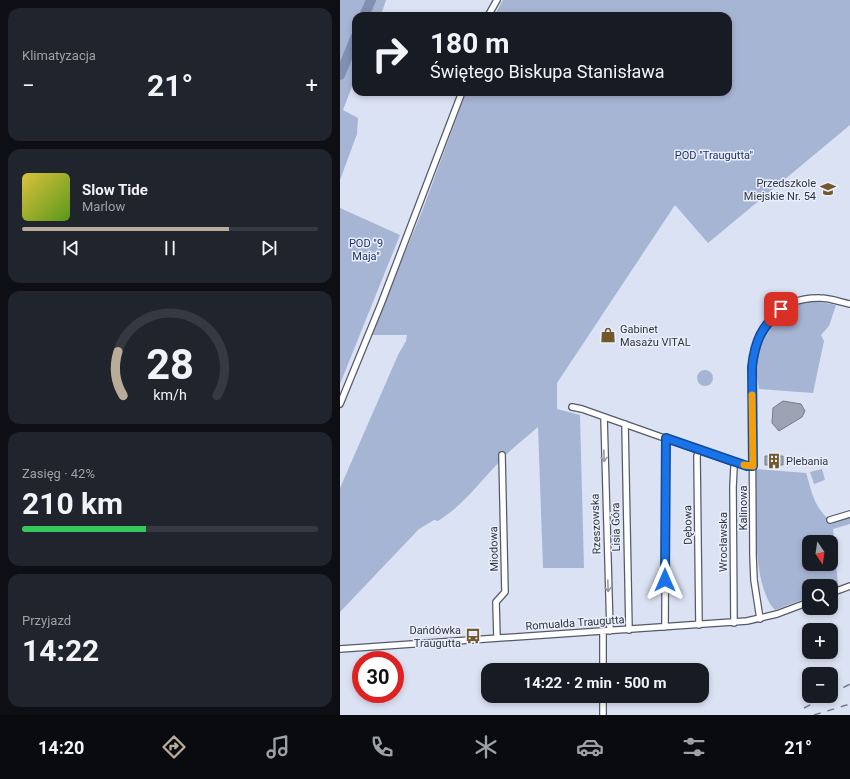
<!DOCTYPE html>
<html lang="pl">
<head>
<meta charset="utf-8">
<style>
  :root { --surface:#171b24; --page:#20242c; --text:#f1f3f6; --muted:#9ea1a6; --line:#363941; --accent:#b9ad9a }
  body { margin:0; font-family:Roboto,sans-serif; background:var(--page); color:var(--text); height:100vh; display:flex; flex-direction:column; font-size:15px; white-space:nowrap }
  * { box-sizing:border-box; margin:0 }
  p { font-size:13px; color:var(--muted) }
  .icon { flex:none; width:22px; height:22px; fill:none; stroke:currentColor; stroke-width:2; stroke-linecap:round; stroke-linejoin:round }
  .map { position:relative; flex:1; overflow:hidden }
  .details { display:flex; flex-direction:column; gap:8px; padding:8px; background:#0d0f14; width:340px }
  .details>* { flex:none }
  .top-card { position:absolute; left:12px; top:12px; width:380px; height:84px; border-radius:12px; box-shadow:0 2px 6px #0003; background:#171b24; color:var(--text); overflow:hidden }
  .needle { width:26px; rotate:167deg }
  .fabs { position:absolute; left:462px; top:535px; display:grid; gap:8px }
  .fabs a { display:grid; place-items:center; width:36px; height:36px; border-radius:8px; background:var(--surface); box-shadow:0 2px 6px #0003; font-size:20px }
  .speed { position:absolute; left:12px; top:651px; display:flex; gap:8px; font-size:20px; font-weight:700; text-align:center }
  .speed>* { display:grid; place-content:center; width:52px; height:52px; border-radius:50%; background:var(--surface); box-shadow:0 2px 6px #0003; line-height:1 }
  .speed .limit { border:6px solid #d22; background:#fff; color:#111 }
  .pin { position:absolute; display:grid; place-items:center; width:34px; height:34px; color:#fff; margin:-17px; border-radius:8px; box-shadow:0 2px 6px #0006 }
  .me { position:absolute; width:44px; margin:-22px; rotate:0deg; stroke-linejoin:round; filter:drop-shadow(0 0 3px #0008) }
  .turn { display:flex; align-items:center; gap:14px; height:84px; padding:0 12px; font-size:18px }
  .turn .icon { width:52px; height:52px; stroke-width:2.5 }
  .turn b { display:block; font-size:28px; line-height:34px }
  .big { font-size:30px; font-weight:700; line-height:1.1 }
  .details .tile { flex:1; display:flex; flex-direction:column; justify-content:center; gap:6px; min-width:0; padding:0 14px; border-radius:12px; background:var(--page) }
  .details .dial { align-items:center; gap:0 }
  .dial svg { height:104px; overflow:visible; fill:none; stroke:var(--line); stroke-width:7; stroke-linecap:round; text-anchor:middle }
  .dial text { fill:var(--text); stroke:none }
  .song { display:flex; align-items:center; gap:12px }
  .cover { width:48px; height:48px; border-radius:6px; background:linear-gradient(135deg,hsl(50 70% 55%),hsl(90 70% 35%)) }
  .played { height:4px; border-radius:2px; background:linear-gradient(90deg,var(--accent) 70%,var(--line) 70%) }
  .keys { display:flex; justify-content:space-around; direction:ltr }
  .heat { display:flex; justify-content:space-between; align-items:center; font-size:22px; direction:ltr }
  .charge { height:6px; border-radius:3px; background:linear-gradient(90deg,#34c759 42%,var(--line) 0) }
  .trip { position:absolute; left:141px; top:663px; width:228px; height:40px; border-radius:12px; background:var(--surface); box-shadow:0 2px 6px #0003; font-weight:700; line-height:40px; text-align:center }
  .menu { display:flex; height:64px; justify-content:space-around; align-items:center; background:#090b0e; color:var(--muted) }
  .menu .icon { width:28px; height:28px }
  .menu .current { color:var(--accent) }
  .menu b { font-size:18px; color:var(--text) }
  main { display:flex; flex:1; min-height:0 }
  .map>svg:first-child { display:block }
  .green { fill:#a7b5d4; fill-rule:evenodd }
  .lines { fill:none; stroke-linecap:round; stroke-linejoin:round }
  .river { stroke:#818fb3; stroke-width:10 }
  .building { fill:#9da3b3; stroke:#747a89 }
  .street-casing { stroke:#555a68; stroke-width:8 }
  .street { stroke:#fff; stroke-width:5.5 }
  .rail { stroke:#797d88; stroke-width:1.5; stroke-dasharray:7 7; stroke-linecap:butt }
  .oneway { stroke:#989a9d }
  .route-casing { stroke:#114b97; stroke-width:10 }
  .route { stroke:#1a73e8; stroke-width:7 }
  .slow { stroke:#f59e0b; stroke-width:7 }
  .labels { text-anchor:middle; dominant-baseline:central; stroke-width:3; stroke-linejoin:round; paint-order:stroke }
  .park-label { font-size:11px; fill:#213160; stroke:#e9effd }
  .poi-label { font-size:11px; fill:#32343b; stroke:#e9effd; text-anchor:end }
  .street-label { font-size:11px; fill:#32343b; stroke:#e9effd }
</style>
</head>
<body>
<main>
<section class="details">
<div class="tile"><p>Klimatyzacja</p>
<div class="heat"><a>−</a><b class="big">21°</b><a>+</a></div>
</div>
<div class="tile">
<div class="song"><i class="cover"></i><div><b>Slow Tide</b><p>Marlow</p></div></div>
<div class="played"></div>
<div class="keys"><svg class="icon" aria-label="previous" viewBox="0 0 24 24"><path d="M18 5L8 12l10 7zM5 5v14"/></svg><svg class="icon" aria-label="pause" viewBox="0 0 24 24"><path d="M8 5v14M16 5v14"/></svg><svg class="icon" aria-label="next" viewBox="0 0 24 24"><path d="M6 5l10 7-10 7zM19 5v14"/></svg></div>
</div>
<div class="tile dial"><svg viewBox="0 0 100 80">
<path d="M14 69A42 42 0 1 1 86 69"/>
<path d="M14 69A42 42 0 0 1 10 35" stroke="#b9ad9a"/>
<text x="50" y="56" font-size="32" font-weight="700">28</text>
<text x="50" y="72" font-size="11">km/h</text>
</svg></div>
<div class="tile"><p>Zasięg · 42%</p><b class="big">210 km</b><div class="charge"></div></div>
<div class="tile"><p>Przyjazd</p><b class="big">14:22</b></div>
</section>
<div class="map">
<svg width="510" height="715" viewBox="0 0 510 715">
  <rect width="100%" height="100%" fill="#dbe2f3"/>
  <path class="green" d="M0 0H46L41 15 44 16H16V76L3 110 18 118 17 134 0 180Z
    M163 0H510V125L368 243 335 205 217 383V409L240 415 244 568H203L198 427C187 437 173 447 163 458 142 479 124 505 98 521L94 520 79 529 0 612V488L58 355 66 341 67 335H31L83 209 126 92H388V16H154Z
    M0 208 60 235 0 384Z
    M475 301 496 305 489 326 481 335 484 341 473 393 419 389C417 376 414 362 417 349 421 333 434 316 448 307 456 302 467 302 475 301Z
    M357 378a8 8 0 1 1 16 0a8 8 0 1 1-16 0Z
    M416 469 466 473C473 495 473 505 491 522L510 516V524L493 529 498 585 491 588V586H469V597L435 610C410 583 417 507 416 469ZM469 542H491V564H469Z
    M482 469 485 480 474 484 470 472Z"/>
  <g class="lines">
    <path class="river" d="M24 16 31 0
      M0 75 16 36"/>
  </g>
  <path class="building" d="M443 401 461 404 465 411 462 417 439 431 432 423 433 408Z
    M425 456H443V465H425Z"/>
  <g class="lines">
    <defs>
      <path id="street" d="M148 16 157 0
        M0 404 41 304 122 92
        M232 407 242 409 395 463 413 466
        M264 417 270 631
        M285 424 289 630
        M359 450 357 456 359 625
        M490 520 510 514
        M491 593 510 586
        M420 619 414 580 413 556 412 367C416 328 438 297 480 298 490 298 500 302 510 304
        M394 623 393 487 394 467 395 463
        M325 627 326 438
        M263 632V670
        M157 638 156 602 165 592 162 455
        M0 649 407 621 437 614 469 602
        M263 696V715"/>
    </defs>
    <use href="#street" class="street-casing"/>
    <use href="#street" class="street"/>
    <path class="rail" d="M491 694 510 684
      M464 708 488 696
      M474 715 510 704"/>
  </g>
  <defs><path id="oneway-shaft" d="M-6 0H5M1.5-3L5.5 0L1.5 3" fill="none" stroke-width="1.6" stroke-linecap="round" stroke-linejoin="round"/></defs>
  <g class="oneway">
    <use href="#oneway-shaft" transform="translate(264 456) rotate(88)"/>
    <use href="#oneway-shaft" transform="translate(268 586) rotate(88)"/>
  </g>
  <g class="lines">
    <defs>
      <path id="route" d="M325 580 326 438 407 466H413L412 367C415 340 422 327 441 309"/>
    </defs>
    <use href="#route" class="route-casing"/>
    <use href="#route" class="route"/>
    <path class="slow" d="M404 465 413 466 412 395"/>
  </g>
  <defs>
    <symbol id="school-bare" viewBox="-9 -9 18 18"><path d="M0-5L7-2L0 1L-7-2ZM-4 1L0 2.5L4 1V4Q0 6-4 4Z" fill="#74572a" stroke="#e9effd" stroke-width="2.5" paint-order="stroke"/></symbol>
    <symbol id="shop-bare" viewBox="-9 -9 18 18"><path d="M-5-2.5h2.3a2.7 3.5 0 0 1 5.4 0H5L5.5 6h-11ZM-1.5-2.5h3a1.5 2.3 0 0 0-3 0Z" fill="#74572a" stroke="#e9effd" stroke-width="2.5" paint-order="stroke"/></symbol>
    <symbol id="building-bare" viewBox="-9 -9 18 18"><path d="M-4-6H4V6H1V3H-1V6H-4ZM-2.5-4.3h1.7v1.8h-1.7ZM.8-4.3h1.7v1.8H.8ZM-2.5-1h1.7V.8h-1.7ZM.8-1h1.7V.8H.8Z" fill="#74572a" stroke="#e9effd" stroke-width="2.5" paint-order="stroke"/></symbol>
    <symbol id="bus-bare" viewBox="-9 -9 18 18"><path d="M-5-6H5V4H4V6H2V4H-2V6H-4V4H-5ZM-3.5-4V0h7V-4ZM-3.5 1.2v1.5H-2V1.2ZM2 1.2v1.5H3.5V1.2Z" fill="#74572a" stroke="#e9effd" stroke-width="2.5" paint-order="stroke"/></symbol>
  </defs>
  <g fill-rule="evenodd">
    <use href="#school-bare" x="477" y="178" width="22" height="22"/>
    <use href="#shop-bare" x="257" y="324" width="22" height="22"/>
    <use href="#building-bare" x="423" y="450" width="22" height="22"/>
    <use href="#bus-bare" x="122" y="625" width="22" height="22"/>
  </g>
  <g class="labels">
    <g class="park-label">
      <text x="374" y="155">POD "Traugutta"</text>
      <text x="26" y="243">POD "9<tspan x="26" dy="13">Maja"</tspan></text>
    </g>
    <g class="poi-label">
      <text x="476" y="183">Przedszkole<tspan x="476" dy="13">Miejskie Nr. 54</tspan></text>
      <text x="280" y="329" text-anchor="start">Gabinet<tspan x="280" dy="13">Masażu VITAL</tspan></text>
      <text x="446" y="461" text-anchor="start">Plebania</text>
      <text x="121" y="630">Dańdówka<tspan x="121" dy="13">Traugutta</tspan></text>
    </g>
    <g class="street-label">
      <text transform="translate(403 508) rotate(-90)">Kalinowa</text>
      <text transform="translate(256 524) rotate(-92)">Rzeszowska</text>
      <text transform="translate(348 525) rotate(-91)">Dębowa</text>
      <text transform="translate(276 527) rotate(-91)">Lisia Góra</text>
      <text transform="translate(383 542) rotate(-90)">Wrocławska</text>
      <text transform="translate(154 549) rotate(-91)">Miodowa</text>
      <text transform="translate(235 623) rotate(-4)">Romualda Traugutta</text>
    </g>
  </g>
</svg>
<div class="fabs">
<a><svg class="needle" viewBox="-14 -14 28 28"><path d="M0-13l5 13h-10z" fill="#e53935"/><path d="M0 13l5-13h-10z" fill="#9ea1a6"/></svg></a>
<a><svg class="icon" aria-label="search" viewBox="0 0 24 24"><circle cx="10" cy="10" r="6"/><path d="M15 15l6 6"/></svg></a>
<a>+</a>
<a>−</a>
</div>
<div class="speed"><div class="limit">30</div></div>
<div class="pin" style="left:441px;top:309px;background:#d93025"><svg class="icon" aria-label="arrive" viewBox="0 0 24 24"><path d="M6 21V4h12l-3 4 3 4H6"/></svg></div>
<svg class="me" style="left:325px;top:580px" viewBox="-20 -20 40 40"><path d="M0-17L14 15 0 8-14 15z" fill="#1a73e8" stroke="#fff" stroke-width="4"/></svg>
<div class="trip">14:22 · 2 min · 500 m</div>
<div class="top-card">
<div class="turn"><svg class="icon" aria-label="right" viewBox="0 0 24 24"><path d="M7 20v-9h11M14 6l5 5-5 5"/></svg><div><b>180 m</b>Świętego Biskupa Stanisława</div></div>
</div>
</div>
</main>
<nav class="menu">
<b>14:20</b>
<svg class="icon current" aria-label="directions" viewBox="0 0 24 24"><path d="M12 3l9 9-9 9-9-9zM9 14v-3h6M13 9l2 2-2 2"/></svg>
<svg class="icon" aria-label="music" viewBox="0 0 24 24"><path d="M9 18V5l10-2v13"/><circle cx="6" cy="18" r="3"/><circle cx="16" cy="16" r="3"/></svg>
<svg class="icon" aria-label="phone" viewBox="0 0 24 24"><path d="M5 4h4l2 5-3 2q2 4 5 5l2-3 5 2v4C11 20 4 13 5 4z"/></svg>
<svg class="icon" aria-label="climate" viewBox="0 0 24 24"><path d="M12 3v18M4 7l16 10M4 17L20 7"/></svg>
<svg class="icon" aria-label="car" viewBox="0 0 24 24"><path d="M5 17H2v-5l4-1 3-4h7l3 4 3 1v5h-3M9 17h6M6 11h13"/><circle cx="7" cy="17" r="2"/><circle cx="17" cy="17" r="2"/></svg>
<svg class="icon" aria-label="filters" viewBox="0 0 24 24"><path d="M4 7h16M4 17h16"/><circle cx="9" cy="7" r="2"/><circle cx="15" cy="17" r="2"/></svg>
<b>21°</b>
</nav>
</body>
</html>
